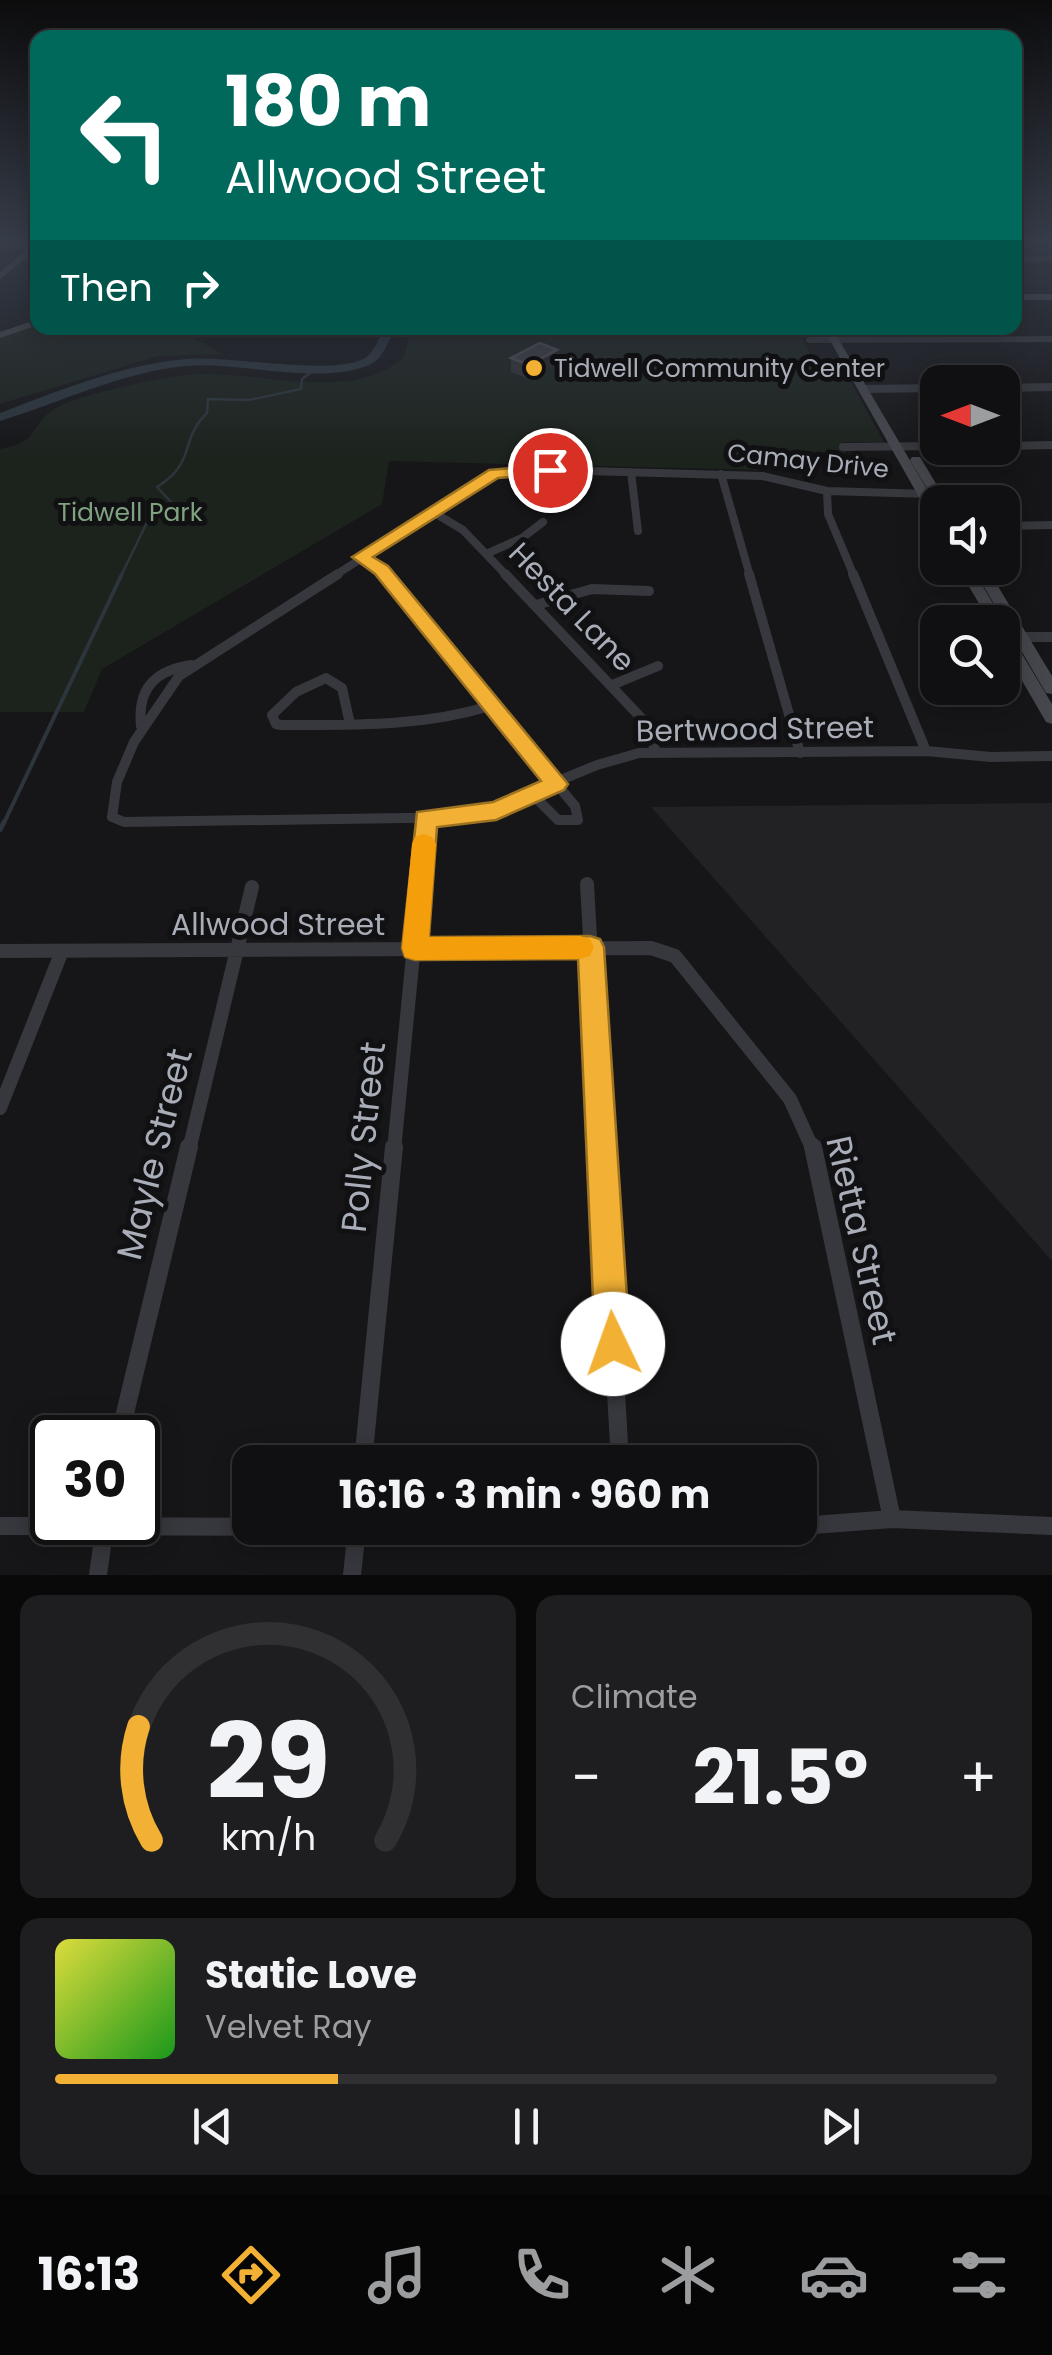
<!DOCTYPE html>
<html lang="en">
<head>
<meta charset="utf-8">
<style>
  :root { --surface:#101012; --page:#1e1e20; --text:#f1f3f6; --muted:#9c9d9f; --line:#303032; --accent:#f2b134 }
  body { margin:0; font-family:Poppins,sans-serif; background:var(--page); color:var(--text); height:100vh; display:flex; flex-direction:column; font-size:38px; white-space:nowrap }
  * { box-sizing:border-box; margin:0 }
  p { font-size:32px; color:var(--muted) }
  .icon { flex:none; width:55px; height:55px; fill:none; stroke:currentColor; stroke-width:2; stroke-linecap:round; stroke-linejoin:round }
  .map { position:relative; height:1575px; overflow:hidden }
  .sheet { display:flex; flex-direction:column; gap:20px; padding:20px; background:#09090a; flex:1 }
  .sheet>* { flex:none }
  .banner { position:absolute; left:30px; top:30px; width:992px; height:305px; border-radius:20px; box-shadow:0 5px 25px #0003,0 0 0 2px var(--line); background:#00695c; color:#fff; overflow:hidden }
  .needle { width:65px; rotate:270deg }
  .fabs { position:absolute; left:920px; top:365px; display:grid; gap:20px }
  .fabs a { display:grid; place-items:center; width:100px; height:100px; border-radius:20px; background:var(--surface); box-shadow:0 5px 25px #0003,0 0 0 2px var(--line); font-size:50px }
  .speed { position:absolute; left:30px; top:1415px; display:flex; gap:20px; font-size:50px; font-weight:700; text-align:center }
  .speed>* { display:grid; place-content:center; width:130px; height:130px; border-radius:50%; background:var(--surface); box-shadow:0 5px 25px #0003,0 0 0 2px var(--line); line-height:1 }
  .speed .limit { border:5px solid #111; border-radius:15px; background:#fff; color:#111 }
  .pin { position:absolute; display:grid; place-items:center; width:85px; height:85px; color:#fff; margin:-42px; border:5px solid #fff; border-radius:50%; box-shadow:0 2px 10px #0007 }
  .me { position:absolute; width:110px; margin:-55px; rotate:357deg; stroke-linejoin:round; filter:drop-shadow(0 0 8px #0008) }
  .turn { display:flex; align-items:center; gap:35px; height:210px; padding:0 30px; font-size:45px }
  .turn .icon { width:130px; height:130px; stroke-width:2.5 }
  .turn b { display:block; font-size:70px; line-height:85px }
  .then { display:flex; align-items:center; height:95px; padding:0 30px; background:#0003; gap:20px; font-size:38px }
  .big { font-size:75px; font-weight:700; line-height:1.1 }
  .sheet .card { flex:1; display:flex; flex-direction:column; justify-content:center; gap:15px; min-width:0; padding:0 35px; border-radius:20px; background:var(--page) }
  .sheet .dial { align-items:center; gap:0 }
  .dial svg { height:260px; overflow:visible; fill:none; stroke:var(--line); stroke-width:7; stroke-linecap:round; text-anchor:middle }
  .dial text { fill:var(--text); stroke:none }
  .song { display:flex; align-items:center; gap:30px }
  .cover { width:120px; height:120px; border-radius:15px; background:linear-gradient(135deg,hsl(60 70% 55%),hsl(120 70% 35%)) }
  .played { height:10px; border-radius:5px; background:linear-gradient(90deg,var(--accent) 30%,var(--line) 30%) }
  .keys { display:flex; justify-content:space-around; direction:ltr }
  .heat { display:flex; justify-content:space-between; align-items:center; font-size:55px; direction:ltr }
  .sheet .tiles { flex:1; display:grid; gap:20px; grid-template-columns:1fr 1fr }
  .card:last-child { grid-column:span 2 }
  .trip { position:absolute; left:232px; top:1445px; width:585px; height:100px; border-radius:20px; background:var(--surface); box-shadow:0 5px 25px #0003,0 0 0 2px var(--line); font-weight:700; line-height:100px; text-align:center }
  .dock { display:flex; height:160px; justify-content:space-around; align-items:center; background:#060607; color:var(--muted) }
  .dock .icon { width:70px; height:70px }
  .dock .active { color:var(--accent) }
  .dock b { font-size:45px; color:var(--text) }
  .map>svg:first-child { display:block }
  .built { fill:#222225 }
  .green { fill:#1c231d }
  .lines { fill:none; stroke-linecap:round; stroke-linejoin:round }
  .stream-far2 { stroke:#2c353c; stroke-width:2.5 }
  .stream-far1 { stroke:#2c353c; stroke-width:4 }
  .stream { stroke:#2c353c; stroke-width:5 }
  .river { fill:#2c353c; fill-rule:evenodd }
  .street-far4 { stroke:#37383d; stroke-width:6 }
  .street-far3 { stroke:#37383d; stroke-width:8 }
  .street-far2 { stroke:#37383d; stroke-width:10 }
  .street-far1 { stroke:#37383d; stroke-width:14 }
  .street { stroke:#37383d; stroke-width:18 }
  .secondary { fill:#45474d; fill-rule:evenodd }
  .wall { fill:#323236 }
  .shaded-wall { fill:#212124 }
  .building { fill:#3f3f44; stroke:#4f5156; stroke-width:2.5 }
  .route { fill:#f2b134; stroke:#9d7322; stroke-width:2.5 }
  .slow { fill:#f59e0b }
  .poi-dot { fill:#f2b134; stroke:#111113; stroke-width:4 }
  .labels { text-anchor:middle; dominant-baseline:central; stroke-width:10; stroke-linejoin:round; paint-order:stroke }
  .far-poi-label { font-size:25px; fill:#a8adb8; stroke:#111113; text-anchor:start }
  .far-street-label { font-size:25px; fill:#a8adb8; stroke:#111113 }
  .far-park-label { font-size:25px; fill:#7fa381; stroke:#111113 }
  .street-label { font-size:30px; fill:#a8adb8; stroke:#111113 }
  .near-street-label { font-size:35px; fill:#a8adb8; stroke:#111113 }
</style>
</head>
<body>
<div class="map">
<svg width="1052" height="1575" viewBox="0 0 1052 1575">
  <rect width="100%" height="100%" fill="#161618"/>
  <path class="built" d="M1052 803V1261L651 807Z"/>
  <path class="green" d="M37 324 38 328H201L194 338 222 354 158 356 0 404V337Z
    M798 329 815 363 810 364 813 369 844 370 884 442H842L846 453 754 450 759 470 389 461 382 504 102 669 84 712H0V449C41 442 28 427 53 410 74 395 160 378 187 375 255 368 348 406 404 357L410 333Z"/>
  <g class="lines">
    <path class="stream-far2" d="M121 576 152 512 172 503 157 487C197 462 179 440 207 413L208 399 249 400 301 389 302 379 318 367"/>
    <path class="stream-far1" d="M3 825 122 574"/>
    <path class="stream" d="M0 830 4 822"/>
    <path class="river" d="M385 328H395C388 340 384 359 369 365 318 386 241 361 185 366 119 373 62 402 0 421V413C60 390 121 365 186 359 231 355 328 376 363 359 374 354 378 338 385 328Z"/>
    <path class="street-far4" d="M1015 259H1052
      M809 340 1052 339"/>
    <path class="street-far3" d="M1002 388 1052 387
      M863 389 938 388
      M1002 446 1052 445
      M843 447 938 446
      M631 472 638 531
      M721 474 750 576
      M827 491 828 514 854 576
      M433 512 463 530 507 576
      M1002 526 1052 525
      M486 554 522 538 543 522
      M361 557 384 576
      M334 576 495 473 518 469 762 476 827 491 929 494"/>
    <path class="street-far2" d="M338 574 179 676 134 742 117 782 112 817 124 822 472 817 597 765 639 753 926 751 991 757 1052 756
      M381 574 575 806 578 820H558L533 795
      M505 574 645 722 656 752
      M749 574 800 753
      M853 574 926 751
      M536 605 592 589 649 591
      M1005 637H1052
      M612 685 658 666
      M350 724 342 688 326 678 296 692 272 715 276 724 281 725C352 725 421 727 490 706
      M141 726C137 688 155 670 192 665
      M425 825 426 819"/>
    <path class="street-far1" d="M587 884 602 1150
      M0 951 651 948 675 956 790 1099 813 1150
      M0 1108 62 951
      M189 1150 252 887
      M394 1150 426 822"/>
    <path class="street" d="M602 1147 620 1462
      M813 1147 892 1519
      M119 1438 189 1147
      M363 1462 394 1147
      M0 1526 688 1528
      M800 1526 892 1519 1052 1526
      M98 1575 105 1525
      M352 1575 357 1528"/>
    <path class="secondary" d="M38 243V249L0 279V272L27 249H0V245Z
      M1015 294H1052V300H1015Z
      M38 319V325L0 338V332Z
      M823 328H832L938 508V524L932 520Z
      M912 457H920L947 502 937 505 910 460Z
      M958 568H972L1004 622 1002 625V622H990Z
      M973 568H987L1052 676V694L1046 693Z
      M1002 627 1007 629 1052 704V724L1046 722 1002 646Z"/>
  </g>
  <path class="wall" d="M557 350V363L529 379 511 372V358Z"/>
  <path class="shaded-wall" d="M557 350V363L529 379V365Z"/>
  <path class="building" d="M540 343 557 350 529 365 511 358Z"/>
  <linearGradient id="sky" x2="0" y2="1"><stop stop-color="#0c0c0d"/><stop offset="0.52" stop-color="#363c48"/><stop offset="1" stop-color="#363c48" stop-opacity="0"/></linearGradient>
  <rect width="1052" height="461" fill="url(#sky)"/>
  <path class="route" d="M550 465 556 467V473L498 478 373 557 388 566 568 784 564 790 496 820 437 827 429 937 590 936 600 939 604 947 630 1344 625 1356 613 1361 600 1356 595 1344 578 959 415 960 405 957 402 948 417 812 493 802 541 781 375 574 352 557 489 470Z"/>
  <path class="slow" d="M424 834 432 837 436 844 429 937 580 936 590 939 594 947 590 956 580 959 415 960 405 957 402 948 412 844 415 837Z"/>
  <circle class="poi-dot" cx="534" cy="368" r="10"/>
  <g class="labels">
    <g class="far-poi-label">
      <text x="554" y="368">Tidwell Community Center</text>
    </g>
    <g class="far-street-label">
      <text transform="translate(808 461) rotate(6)">Camay Drive</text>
    </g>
    <g class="far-park-label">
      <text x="130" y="512">Tidwell Park</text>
    </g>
    <g class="street-label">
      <text transform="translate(572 607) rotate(46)">Hesta Lane</text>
      <text transform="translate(755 729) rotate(-1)">Bertwood Street</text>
      <text x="278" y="924">Allwood Street</text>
    </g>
    <g class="near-street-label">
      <text transform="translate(363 1137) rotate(-84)">Polly Street</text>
      <text transform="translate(154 1154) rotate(-76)">Mayle Street</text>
      <text transform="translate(862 1240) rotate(77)">Rietta Street</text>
    </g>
  </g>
</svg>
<div class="fabs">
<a><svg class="needle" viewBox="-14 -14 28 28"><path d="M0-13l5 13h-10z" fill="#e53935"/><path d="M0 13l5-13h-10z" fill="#9c9d9f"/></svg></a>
<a><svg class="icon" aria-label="sound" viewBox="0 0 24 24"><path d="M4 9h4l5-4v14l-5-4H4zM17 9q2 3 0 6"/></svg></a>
<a><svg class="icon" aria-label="search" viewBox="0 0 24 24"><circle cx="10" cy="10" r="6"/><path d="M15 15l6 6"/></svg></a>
</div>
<div class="speed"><div class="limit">30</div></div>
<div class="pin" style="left:550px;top:470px;background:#d93025"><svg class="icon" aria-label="arrive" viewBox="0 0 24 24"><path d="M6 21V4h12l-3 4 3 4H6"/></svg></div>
<svg class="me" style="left:613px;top:1344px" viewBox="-20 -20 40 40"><circle r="19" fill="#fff"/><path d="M0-13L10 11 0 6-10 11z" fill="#f2b134"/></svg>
<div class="trip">16:16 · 3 min · 960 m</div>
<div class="banner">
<div class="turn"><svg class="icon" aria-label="left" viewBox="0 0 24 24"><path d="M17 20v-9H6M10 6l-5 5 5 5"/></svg><div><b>180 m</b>Allwood Street</div></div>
<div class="then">Then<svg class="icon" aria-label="right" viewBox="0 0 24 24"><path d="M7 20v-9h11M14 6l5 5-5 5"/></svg></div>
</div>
</div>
<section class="sheet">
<div class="tiles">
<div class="card dial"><svg viewBox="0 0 100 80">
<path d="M14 69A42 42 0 1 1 86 69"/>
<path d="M14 69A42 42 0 0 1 10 34" stroke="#f2b134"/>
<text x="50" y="56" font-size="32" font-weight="700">29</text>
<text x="50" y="72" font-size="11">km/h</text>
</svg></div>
<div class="card"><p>Climate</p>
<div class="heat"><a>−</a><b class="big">21.5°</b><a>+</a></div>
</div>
<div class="card">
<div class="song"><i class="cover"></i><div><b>Static Love</b><p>Velvet Ray</p></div></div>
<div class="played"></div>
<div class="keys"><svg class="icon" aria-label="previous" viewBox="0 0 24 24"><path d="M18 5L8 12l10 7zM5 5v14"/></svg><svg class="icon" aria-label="pause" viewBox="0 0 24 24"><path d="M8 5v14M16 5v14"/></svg><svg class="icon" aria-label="next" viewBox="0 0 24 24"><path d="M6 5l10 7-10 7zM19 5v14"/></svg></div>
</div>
</div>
</section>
<nav class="dock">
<b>16:13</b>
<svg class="icon active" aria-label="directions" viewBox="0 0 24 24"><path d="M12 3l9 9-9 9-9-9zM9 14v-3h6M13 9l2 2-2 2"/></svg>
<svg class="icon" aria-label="music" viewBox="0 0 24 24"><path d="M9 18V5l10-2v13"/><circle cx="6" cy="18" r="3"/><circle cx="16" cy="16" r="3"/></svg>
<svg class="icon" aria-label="phone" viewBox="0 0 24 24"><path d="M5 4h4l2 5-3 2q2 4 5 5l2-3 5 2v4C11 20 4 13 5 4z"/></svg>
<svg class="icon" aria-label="climate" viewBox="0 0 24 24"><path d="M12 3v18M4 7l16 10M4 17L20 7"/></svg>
<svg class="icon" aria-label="car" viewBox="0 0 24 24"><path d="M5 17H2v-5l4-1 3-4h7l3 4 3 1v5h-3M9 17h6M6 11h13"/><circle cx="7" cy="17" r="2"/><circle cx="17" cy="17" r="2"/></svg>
<svg class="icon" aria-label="filters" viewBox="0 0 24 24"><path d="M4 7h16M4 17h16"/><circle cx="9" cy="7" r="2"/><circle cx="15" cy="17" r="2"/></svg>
</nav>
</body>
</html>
